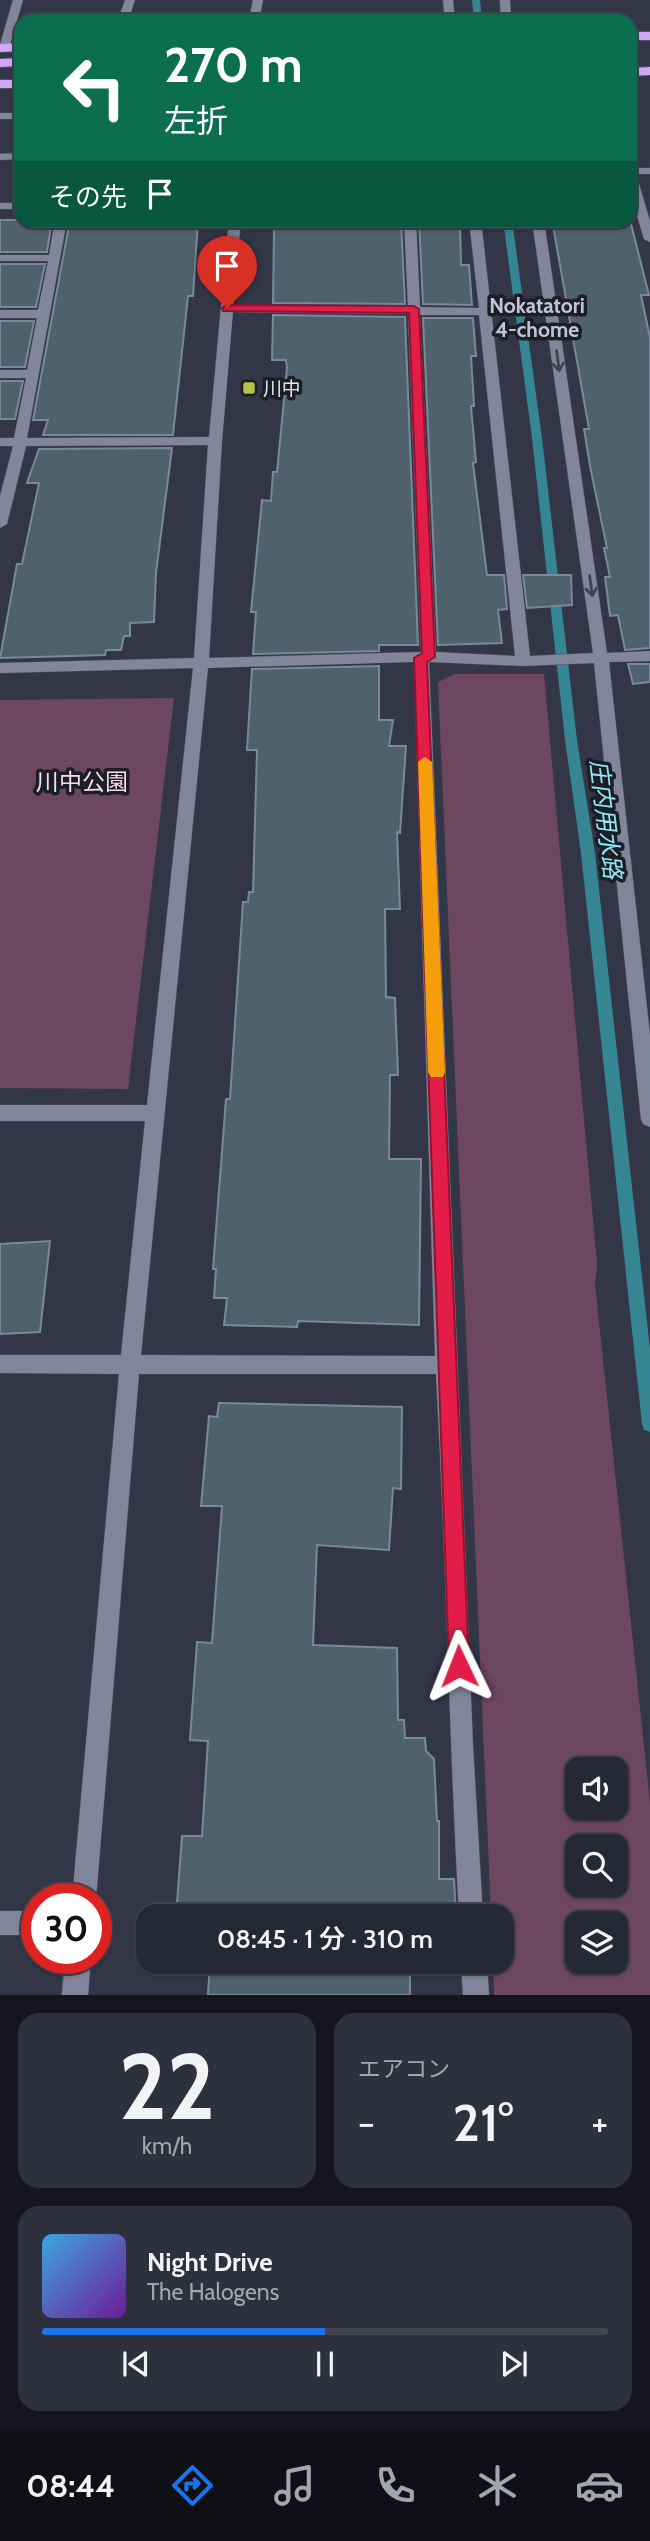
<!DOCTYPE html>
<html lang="ja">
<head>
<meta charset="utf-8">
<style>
  :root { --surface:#262835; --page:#2e303d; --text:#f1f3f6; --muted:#a4a6ad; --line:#424450; --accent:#1a73e8 }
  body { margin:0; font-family:Cabin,"Noto Sans JP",sans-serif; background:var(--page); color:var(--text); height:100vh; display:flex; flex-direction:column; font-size:26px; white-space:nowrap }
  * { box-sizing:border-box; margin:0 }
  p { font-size:23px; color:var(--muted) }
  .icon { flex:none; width:38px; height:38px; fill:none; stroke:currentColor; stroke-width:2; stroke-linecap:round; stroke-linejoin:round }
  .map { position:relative; height:1995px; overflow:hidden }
  .panel { display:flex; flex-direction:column; gap:18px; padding:18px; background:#15161d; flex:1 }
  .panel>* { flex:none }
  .hud { position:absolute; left:14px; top:14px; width:623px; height:214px; border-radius:21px; box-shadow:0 2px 5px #0004,0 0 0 2px var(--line); background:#0b6e4f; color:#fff; overflow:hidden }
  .tools { position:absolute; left:565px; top:1757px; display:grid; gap:14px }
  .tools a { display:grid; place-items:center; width:63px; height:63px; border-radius:14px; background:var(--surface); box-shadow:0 2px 5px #0004,0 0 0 2px var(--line); font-size:35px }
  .speed { position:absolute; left:21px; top:1883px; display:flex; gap:14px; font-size:35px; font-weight:700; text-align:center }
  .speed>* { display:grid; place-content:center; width:91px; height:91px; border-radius:50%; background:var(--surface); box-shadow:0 2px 5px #0004,0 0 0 2px var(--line); line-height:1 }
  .speed .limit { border:10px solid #d22; background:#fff; color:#111 }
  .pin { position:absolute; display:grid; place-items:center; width:60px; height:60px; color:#fff; margin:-72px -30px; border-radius:50% 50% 50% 0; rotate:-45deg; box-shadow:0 0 7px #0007 }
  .pin .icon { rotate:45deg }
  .me { position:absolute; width:77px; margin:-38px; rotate:358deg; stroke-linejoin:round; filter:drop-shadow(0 0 5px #0008) }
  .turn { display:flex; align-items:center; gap:24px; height:147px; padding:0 35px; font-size:32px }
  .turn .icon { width:91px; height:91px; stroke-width:2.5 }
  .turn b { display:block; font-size:49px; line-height:60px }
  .then { display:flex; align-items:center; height:66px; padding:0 35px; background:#0003; gap:14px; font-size:26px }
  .big { font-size:52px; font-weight:600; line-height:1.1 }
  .panel .tile { flex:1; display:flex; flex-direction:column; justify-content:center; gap:10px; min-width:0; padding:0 24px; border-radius:21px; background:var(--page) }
  .panel .dial { align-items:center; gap:0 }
  .dial b { font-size:91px; line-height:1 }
  .song { display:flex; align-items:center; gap:21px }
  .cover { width:84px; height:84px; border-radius:10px; background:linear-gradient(135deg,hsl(200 70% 55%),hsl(280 70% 35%)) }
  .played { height:7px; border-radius:4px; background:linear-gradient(90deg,var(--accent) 50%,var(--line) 50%) }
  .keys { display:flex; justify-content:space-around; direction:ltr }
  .heat { display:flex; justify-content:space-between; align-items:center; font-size:38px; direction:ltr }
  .panel .tiles { flex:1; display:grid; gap:18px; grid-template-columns:1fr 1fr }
  .tile:last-child { grid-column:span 2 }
  .trip { position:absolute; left:136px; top:1904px; width:378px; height:70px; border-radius:21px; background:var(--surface); box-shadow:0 2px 5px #0004,0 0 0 2px var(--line); font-weight:600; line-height:70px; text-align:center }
  .tab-bar { display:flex; height:112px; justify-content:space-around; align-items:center; background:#0f1015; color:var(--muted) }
  .tab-bar .icon { width:49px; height:49px }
  .tab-bar .active { color:var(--accent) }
  .tab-bar b { font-size:32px; color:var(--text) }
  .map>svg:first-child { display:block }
  .green { fill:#6d475f; fill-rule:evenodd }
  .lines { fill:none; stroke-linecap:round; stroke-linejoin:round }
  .stream { fill:#358593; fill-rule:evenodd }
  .building { fill:#50616e; stroke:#788a98; stroke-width:2 }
  .minor-casing { stroke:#4f5260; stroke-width:1 }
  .highway-casing { stroke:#4f5260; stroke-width:2 }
  .minor { fill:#82869a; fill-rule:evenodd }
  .highway { fill:#d2a8f5; fill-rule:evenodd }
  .oneway { stroke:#40424f }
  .route { fill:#e11d48; stroke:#92132f; stroke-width:2 }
  .slow { fill:#f59e0b }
  .poi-dot { fill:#b7c147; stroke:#1c1e26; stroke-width:2.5 }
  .labels { text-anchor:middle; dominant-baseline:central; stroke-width:7; stroke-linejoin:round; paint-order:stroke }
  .far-poi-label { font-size:19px; fill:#e6e8f3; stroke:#1c1e26; text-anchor:start }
  .far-neighbourhood-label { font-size:21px; font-weight:bold; fill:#bfc4d9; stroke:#1c1e26 }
  .park-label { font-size:23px; fill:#fad9ed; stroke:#1c1e26 }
  .water-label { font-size:24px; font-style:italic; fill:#90e8f8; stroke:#1c1e26 }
</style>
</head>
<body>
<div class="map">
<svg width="650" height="1995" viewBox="0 0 650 1995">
  <rect width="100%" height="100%" fill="#333647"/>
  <path class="green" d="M455 674H544L597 1264 595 1284 650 1802V1995H494L493 1962H502V1916H491L438 682ZM578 1769H616V1808H578ZM578 1846H616V1885H578ZM578 1923H616V1962H578Z
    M174 698 128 1089 0 1088V700Z"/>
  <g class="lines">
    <path class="stream" d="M472 0H480L482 21H474Z
      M503 220H512L542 438 577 740 595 853 650 1349V1432L644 1430 642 1424 581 853 565 740 532 438Z"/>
  </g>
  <path class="building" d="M0 220H52L47 252H0Z
    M70 220H198L193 296H188L173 435H43L48 420H33Z
    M277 220H401L405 304 273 303 274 228Z
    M419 220H460L461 265H469L472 305 423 304Z
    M552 220H630L649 295H641L650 338V648L625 650 618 615 610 616 605 577H610L604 548H607L590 466 584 429H589Z
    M0 264H45L36 307H0Z
    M273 315 405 317 418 645H379V651L253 654 256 612H251L262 500 271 501 273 472H277L287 368 286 360H272Z
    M423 318H473L476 356H471L474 406H471L476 462 473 463 487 575H504L507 609 498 610 502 643 438 645Z
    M0 321H34L25 367H0Z
    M0 381H23L15 419H0Z
    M172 448 156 573 154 622 130 623V636H124L121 650H106L105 655 0 658 17 564H22L39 483H27L39 449Z
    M523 575H571L572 605 527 608Z
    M628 664H650V682L633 684Z
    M379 666V720H393L389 746H406L400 833 397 832 400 909H385L386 997 395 998 398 1075H390L389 1159H421L419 1325 298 1321 297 1327 224 1325 227 1298H214L216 1269H213L226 1099H230L243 902H248L249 892H253L257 750H247L252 669Z
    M50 1241 40 1332 0 1334V1244Z
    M219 1403 402 1407 401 1489 393 1488 389 1550 317 1545 313 1645 397 1648 398 1720H404L405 1738H425L426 1751 434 1759 437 1821H439V1879H454L456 1916H176L182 1836H202L208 1741 190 1740 197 1642 212 1643 222 1506H201L209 1416 217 1417Z
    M210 1962H457V1971L410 1970V1995H208Z"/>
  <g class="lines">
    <defs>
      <path id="minor" d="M13 0H23L9 48 4 51 0 49V45Z
        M125 0H135L128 21H118Z
        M253 0H263L259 21H249Z
        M443 0H453L455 21H445Z
        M500 0H510L511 21H501Z
        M0 113H21V119H0Z
        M21 153V159L0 160V154Z
        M630 168H650V174H636L650 221V242L644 239 630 192Z
        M0 203H21V209H0Z
        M55 220H67L27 438 209 437 229 220H241L233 305 408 307 404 220H416L420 307 479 308 469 220H481L530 656 593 653 532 220H544L607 653 650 651V661L609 662 650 1035V1127L643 1124 641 1119 594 663 523 666 429 662 473 1745 483 1916H459C449 1735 446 1555 436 1374H139L96 1899H72L119 1374 0 1373V1355H121L145 1121H0V1105H147L193 668 0 673V663L194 658 208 445 26 446 7 524 0 528V496L13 446H0V438H14L26 378H0V370H27L37 318H0V310H38L48 261H0V255H49ZM233 312 408 314 421 652 209 658 222 441ZM420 315H479L515 656 436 652ZM414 662 435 1356 141 1355 208 668Z
        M0 1911H37V1935H0Z
        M65 1958H91L88 1995H62Z
        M461 1962H487L489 1995H463Z"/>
      <path id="highway" d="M630 32H650V40H630Z
        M21 43V51L0 52V44Z
        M21 58V66L0 67V59Z
        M650 67V75L630 76V68Z
        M0 80H21V88H0Z"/>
    </defs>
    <use href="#minor" class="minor-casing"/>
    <use href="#highway" class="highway-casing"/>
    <use href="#minor" class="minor"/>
    <use href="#highway" class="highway"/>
  </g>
  <defs><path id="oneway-shaft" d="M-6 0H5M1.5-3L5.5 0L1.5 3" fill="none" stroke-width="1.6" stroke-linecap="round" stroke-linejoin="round" transform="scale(1.75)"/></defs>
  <g class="oneway">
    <use href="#oneway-shaft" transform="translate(558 361) rotate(82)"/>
    <use href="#oneway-shaft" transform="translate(591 586) rotate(82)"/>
  </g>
  <path class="route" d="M227 305 414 306 419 309 435 657 427 662 469 1666 466 1673 459 1676 452 1673 449 1666 414 658 422 653 409 313 223 311 222 308Z"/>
  <path class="slow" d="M425 757 432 762 445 1072 443 1077H431L428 1072 418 762Z"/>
  <rect class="poi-dot" x="242" y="381" width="14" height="14" rx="3.5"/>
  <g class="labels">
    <g class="far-poi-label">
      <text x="263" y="388">川中</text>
    </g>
    <g class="far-neighbourhood-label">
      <text x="537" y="305">Nokatatori<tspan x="537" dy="24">4-chome</tspan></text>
    </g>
    <g class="park-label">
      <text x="82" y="782">川中公園</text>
    </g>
    <g class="water-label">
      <text transform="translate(606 819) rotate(83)">庄内用水路</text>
    </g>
  </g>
</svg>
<div class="tools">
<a><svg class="icon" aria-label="sound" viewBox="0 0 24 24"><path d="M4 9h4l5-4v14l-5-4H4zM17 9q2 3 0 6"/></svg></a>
<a><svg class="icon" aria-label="search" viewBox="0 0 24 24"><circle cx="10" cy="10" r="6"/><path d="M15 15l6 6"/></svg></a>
<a><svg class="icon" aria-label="layers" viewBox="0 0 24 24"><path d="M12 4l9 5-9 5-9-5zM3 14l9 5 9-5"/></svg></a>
</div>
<div class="speed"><div class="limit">30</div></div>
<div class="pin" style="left:227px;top:308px;background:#d93025"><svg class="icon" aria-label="arrive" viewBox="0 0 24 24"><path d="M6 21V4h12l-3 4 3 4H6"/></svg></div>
<svg class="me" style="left:459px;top:1666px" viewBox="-20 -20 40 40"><path d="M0-17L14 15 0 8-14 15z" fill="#e11d48" stroke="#fff" stroke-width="4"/></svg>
<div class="trip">08:45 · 1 分 · 310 m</div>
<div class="hud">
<div class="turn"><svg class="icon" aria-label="left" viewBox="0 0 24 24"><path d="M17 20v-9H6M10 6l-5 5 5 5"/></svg><div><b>270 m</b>左折</div></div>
<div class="then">その先<svg class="icon" aria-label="arrive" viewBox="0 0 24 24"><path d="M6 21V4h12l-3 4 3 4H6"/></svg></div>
</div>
</div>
<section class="panel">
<div class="tiles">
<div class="tile dial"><b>22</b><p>km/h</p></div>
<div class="tile"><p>エアコン</p>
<div class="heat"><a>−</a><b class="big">21°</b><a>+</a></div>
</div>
<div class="tile">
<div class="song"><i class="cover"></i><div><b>Night Drive</b><p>The Halogens</p></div></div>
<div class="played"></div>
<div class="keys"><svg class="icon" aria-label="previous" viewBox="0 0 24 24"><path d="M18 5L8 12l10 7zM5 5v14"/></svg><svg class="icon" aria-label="pause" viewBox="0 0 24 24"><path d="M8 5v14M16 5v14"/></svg><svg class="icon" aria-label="next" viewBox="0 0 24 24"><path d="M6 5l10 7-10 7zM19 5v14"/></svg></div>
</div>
</div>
</section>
<nav class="tab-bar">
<b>08:44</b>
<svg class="icon active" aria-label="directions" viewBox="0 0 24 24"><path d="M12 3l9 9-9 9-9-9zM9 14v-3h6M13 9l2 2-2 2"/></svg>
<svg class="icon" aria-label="music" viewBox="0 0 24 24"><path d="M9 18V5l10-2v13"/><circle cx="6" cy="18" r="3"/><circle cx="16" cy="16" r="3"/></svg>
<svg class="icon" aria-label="phone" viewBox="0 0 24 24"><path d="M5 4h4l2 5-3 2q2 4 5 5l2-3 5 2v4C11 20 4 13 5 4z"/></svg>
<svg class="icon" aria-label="climate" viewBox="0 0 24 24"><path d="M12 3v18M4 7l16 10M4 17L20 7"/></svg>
<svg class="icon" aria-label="car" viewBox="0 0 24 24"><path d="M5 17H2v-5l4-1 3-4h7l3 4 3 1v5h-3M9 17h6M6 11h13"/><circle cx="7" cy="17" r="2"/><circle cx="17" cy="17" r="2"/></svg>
</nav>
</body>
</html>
